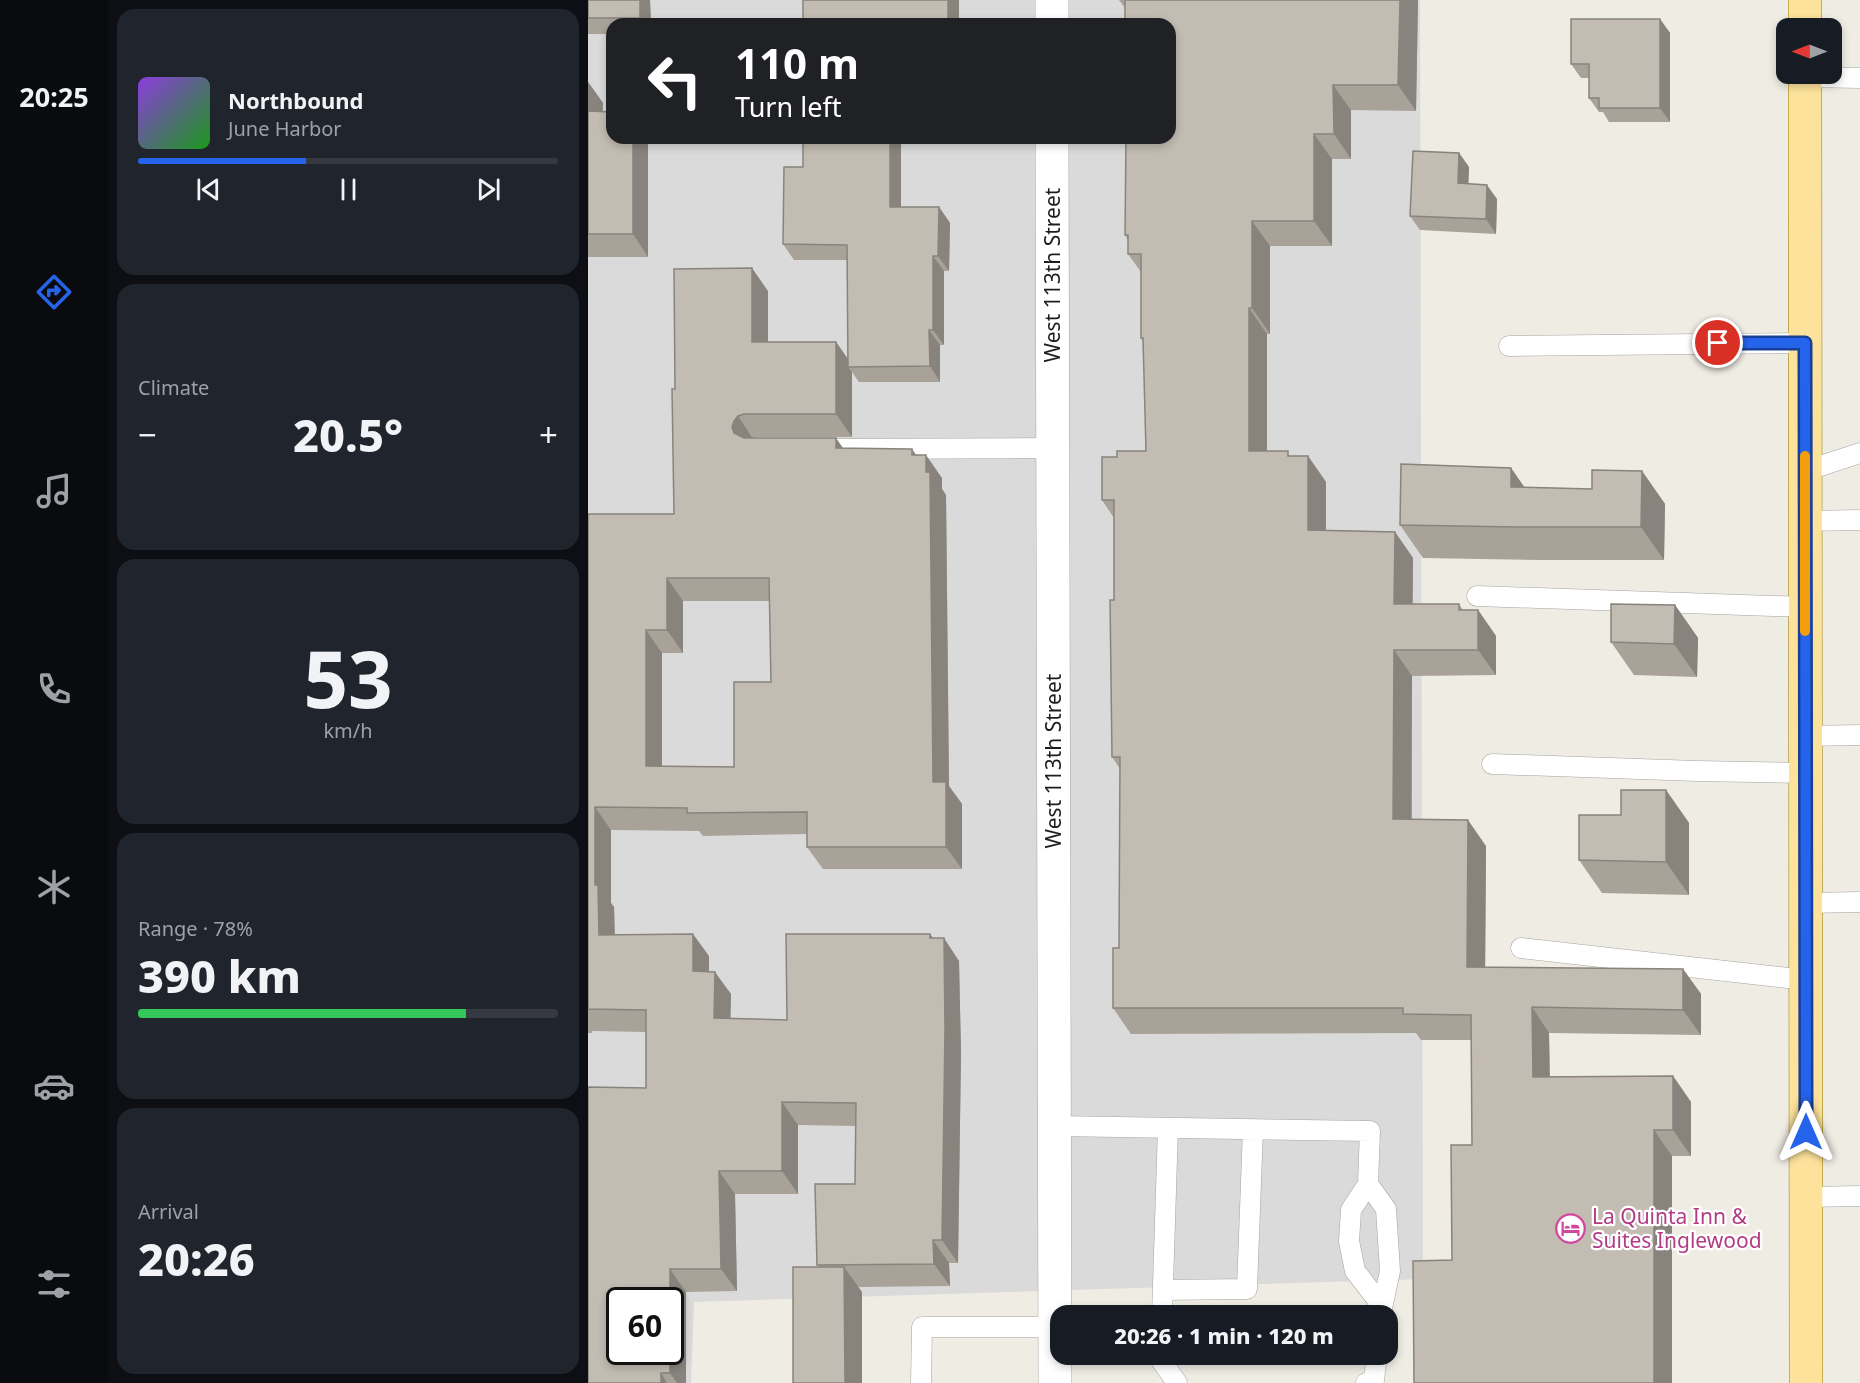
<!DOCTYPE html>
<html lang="en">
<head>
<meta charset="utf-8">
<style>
  :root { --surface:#171b24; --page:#20242c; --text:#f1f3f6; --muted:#9ea1a6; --line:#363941; --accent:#2563eb }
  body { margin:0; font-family:"Noto Sans",sans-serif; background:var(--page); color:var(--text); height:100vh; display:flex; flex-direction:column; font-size:22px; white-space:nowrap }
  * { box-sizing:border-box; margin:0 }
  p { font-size:20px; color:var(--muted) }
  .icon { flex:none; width:33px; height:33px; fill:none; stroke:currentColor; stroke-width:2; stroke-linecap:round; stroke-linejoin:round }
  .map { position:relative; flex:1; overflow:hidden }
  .details { display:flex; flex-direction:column; gap:9px; padding:9px; background:#0d0f14; width:480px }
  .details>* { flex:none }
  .banner { position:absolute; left:18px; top:18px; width:570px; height:126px; border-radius:18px; box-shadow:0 3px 9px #0003; background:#202124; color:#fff; overflow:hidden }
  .needle { width:39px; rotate:270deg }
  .controls { position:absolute; left:1188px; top:18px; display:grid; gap:12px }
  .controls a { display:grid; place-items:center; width:66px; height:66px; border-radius:12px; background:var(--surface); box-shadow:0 3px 9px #0003; font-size:30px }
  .speed { position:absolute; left:18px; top:1287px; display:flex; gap:12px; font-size:30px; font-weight:700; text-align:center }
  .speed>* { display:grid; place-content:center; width:78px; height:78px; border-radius:50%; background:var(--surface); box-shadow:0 3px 9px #0003; line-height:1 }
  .speed .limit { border:3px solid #111; border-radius:9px; background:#fff; color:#111 }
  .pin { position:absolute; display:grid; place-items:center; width:51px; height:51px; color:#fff; margin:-26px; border:3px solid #fff; border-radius:50%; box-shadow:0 2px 6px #0007 }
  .me { position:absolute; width:66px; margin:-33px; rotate:0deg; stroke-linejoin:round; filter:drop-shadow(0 0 4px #0008) }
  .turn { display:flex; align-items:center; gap:21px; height:126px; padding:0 30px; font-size:27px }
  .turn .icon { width:78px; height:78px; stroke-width:2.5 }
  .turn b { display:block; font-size:42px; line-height:51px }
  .big { font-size:45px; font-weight:800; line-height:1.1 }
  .details .widget { flex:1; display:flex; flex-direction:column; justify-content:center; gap:9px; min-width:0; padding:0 21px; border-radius:18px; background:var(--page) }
  .details .dial { align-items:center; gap:0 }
  .dial b { font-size:78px; line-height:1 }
  .song { display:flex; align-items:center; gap:18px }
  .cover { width:72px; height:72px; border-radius:9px; background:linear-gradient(135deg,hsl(270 70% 55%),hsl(120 70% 35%)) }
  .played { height:6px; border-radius:3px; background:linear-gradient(90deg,var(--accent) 40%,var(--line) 40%) }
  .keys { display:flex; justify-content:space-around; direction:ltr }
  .heat { display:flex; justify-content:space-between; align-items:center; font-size:33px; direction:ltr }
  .charge { height:9px; border-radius:4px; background:linear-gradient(90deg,#34c759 78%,var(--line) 0) }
  .trip { position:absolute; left:462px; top:1305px; width:348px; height:60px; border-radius:18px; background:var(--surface); box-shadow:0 3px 9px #0003; font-weight:800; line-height:60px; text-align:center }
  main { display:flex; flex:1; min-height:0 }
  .tab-bar { display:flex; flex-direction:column; width:108px; justify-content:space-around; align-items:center; background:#090b0e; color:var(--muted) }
  .tab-bar .icon { width:42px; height:42px }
  .tab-bar .current { color:var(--accent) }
  .tab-bar b { font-size:27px; color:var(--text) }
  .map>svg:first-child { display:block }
  .residential { fill:#dbdada; fill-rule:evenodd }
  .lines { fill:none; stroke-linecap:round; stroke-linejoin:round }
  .service-casing { stroke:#a4a4a4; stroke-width:21 }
  .minor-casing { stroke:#a4a4a4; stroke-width:34 }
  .primary-casing { stroke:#967d00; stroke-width:34 }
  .service { stroke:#fff; stroke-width:20 }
  .minor { stroke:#fff; stroke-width:33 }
  .primary { stroke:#fce29a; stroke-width:33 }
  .wall { fill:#a8a299; fill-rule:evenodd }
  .shaded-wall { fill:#88847d }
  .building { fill:#c3bcb2; stroke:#88847d; stroke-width:1.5; fill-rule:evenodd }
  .route-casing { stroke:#184099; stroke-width:15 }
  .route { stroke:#2563eb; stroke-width:10 }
  .slow { stroke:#f59e0b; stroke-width:10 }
  .labels { text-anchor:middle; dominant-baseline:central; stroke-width:4.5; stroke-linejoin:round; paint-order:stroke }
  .street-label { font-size:21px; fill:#1d1d1d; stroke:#fff }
  .hotel-label { font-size:21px; fill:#b23c85; stroke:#fff; text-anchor:start }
</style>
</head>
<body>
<main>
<nav class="tab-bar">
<b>20:25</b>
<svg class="icon current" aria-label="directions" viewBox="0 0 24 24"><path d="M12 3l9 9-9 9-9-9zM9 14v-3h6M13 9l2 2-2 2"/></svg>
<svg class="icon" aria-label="music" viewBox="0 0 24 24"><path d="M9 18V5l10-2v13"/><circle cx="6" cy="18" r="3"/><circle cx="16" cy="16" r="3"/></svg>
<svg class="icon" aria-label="phone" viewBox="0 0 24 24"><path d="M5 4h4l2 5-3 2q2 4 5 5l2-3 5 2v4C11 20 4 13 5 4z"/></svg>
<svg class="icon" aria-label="climate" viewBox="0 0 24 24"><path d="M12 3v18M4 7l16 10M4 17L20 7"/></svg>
<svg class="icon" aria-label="car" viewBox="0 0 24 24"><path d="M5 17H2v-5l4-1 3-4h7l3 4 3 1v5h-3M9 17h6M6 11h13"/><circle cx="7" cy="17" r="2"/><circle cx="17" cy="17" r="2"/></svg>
<svg class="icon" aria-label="filters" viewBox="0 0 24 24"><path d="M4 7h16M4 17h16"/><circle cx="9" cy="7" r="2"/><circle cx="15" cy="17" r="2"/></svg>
</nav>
<section class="details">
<div class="widget">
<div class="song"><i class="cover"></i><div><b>Northbound</b><p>June Harbor</p></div></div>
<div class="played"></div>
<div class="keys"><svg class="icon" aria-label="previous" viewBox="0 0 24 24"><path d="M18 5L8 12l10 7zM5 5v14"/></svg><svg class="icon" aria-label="pause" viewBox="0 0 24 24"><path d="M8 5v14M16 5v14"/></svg><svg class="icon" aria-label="next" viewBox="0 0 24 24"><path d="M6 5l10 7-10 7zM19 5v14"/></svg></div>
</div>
<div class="widget"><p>Climate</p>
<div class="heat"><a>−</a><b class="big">20.5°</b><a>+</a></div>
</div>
<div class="widget dial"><b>53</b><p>km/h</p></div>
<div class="widget"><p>Range · 78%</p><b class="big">390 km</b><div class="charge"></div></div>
<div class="widget"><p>Arrival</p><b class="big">20:26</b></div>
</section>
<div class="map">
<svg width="1272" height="1383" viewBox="0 0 1272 1383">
  <rect width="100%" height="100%" fill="#eeece3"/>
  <path class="residential" d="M0 0H832L835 1279 106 1302 103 1383H0ZM24 24H582V138H24ZM32 1300H82V1352H32Z"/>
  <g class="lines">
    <defs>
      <path id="service" d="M1217 77 1272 78
        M921 346 1217 343
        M249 449 465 448
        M1217 471 1272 453
        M1217 521 1272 520
        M889 596 1217 607
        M1217 736 1272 735
        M904 764 1109 771 1217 773
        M1218 903 1272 902
        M933 948 1218 980
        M467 1126 782 1131 780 1184 763 1210 761 1241 767 1271 794 1306
        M780 1184 798 1209 802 1271 793 1313
        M1218 1197 1272 1196
        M575 1290 659 1289 665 1129
        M574 1316 580 1128
        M573 1354V1360L589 1383
        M333 1383 334 1327H467
        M778 1383 786 1380 789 1354"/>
      <path id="minor" d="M464 0V24
        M464 138 467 1383"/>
      <path id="primary" d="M1217 0V28
        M1217 74 1218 1383"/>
    </defs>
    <use href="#service" class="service-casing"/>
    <use href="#minor" class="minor-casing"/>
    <use href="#primary" class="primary-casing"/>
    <use href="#service" class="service"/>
    <use href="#minor" class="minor"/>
    <use href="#primary" class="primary"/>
  </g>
  <path class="wall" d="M0 0H62L63 24H24V34H0Z
    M531 0H830L828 111 763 110V159H744V246H682V334H679V451L703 456H720L738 482V530L807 532 825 558V604H871L875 610H890L908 636V675L824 676V819L898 846 897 967 1095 969 1113 994V1035L961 1033 962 1077 1085 1076 1103 1102V1156H1084L864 1260 884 1145 883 1040H833L828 1033 543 1034 525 1008 531 948 532 769 524 757 526 600V518L514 500 529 457 558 451 555 342 553 338V272L540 254V240L537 235 582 138 537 8Z
    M1072 19 1082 33V122H1021L1015 112H1011L1001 98V78H993L983 64Z
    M0 82 15 103 14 112 60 138V257H0Z
    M313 138V207H351L362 223 361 271H356V345H352V382H271L264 372V437H171L167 438 255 448 328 455 354 478V489L358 495 361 786 374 804V869H235L219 847V834L115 836 111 831 23 830V903L26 907 27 934 121 956V972L143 994 142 1019 199 1020 342 934 345 938 371 961 373 1053 370 1263H361L362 1286 270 1287 274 1292 231 1267 229 1265 267 1184 268 1126 210 1125V1194H147L149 1291 98 1292V1383H0L58 1088V1032L4 1031V1033H0V514H86L87 389 180 291V342H248L260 359 259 260H206L195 244 215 167ZM95 601H182L183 682 146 767 74 766V653H95Z
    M871 153 881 167 880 184 909 199 908 234 832 230 822 216Z
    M923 468 936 487 1004 489 1054 471 1077 504 1076 560H952L835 558 812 525Z
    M1087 605 1110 638 1109 677 1046 675 1023 642Z
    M1078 790 1101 823V895L1014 893 991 860Z"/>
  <path class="shaded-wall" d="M52 0H62L63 24H56L52 18Z
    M360 0H371V24L360 18Z
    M812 0H830L828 111 810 85Z
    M1072 19 1082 33V122L1072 108Z
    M0 82 15 103 14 133 0 113Z
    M745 85 763 110V159L746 134Z
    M726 134 744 159V246L726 221Z
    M45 138H60V257L45 234Z
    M302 138H313V223L302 207Z
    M871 153 881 167 880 197 870 183Z
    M899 185 909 199 908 234 898 219Z
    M351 207 362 223 361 271 350 256Z
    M664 221 682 246V334L664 308Z
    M345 256 356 271V345L345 330Z
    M164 268 180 291V365L164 342Z
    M661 308 679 334V477L661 451Z
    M341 330 352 345V382L342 366Z
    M248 342 264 365 260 367 264 372V437L248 414Z
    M150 416 165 439 162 456 146 433 144 427 146 421Z
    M248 438 264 461 248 448Z
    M324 449 338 469V455L354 478V489L358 495 361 786 374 804V869L358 847 345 782Z
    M720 456 738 482V555L720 530Z
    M923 468 946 501 923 487Z
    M1054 471 1077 504 1076 560 1053 527Z
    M807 532 825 558 824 630 806 604Z
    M79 578 95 601V653L79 630Z
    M1087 605 1110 638 1109 677 1086 644Z
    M890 610 908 636V675L890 650Z
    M58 630 74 653V789L58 766Z
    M806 650 824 676 823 845 805 819Z
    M1078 790 1101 823V895L1078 862Z
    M7 807 23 830V903L26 907 27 957 11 935 7 885Z
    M880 820 898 846 897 992 879 967Z
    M105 934 121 956V994L105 971Z
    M342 934 356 954V938L371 961 373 1053 370 1263 354 1240Z
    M1095 969 1113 994V1035L1095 1010Z
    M127 972 143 994 142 1041 126 1018Z
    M944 1007 961 1033 962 1103 945 1077Z
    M1085 1076 1103 1102V1156L1085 1130Z
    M194 1102 210 1125V1194L194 1171Z
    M1066 1130 1084 1156V1383H1066Z
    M131 1171 147 1194 149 1291 133 1269Z
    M345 1240 361 1263 362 1286 346 1264Z
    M256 1267 274 1292V1383H257Z
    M82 1269 98 1292V1383H89L82 1373Z
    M73 1373 79 1383H73Z"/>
  <path class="building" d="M0 0H52V18H0Z
    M215 0H360V18L383 20V24H215Z
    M537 0H812L810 85H745L746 134H726V221H664V308H661V451H700V456H720V530L807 532 806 604H871V610H890V650H806L805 819 880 820 879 967 1095 969V1010L944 1007 945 1077 1085 1076V1130H1066V1383H826L825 1261 864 1260 863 1145H884L883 1015 815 1014V1008H525V948H531L532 757H524L522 600H526V500H514V457H529V451H558L555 338H553V254H540V235H537L538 138H582V24H537Z
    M983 19H1072V108H1011V98H1001V64H983Z
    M0 111 24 112V138H45V234H0Z
    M215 138H302V207H351L350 256H345V330H341L342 366 260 367 259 245 195 244 196 167H215Z
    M825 151 871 153 870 183 899 185 898 219 822 216Z
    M164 268V342H248V414H156L150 416 146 421 144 427 146 433 156 438H248V448L324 449V455H338V472H342L345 782H358V847H219V812L99 813V808L7 807V885H10L11 935 105 934V971L127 972 126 1018 199 1020 198 934H342V938H356L357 1030 354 1240H345L346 1264 229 1265 227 1184H267L268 1103 194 1102V1171H131L133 1269H82V1300H32V1352H82V1373H73V1383H0V1087L58 1088V1010L0 1009V514H86L84 389H87L86 269ZM79 578H181L183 682H146V767L58 766V630H79Z
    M813 464 923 468V487L1004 489V470L1054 471 1053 527H929L812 525Z
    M1023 604 1087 605 1086 644 1023 642Z
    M1033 790H1078V862L991 860V815H1033Z
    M205 1267H256L257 1383H205Z"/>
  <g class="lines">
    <defs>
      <path id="route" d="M1130 343H1217L1218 1132"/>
    </defs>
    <use href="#route" class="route-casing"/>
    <use href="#route" class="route"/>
    <path class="slow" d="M1217 456V631"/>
  </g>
  <defs>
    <symbol id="hotel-ring" viewBox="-11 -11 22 22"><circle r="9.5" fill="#fff" stroke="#d1479c" stroke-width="1.5"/><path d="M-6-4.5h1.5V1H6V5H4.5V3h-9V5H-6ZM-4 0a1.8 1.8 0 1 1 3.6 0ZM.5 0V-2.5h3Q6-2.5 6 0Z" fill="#d1479c"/></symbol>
  </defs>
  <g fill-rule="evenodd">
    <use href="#hotel-ring" x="966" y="1212" width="33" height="33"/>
  </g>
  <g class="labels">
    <g class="street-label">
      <text transform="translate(464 275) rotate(-90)">West 113th Street</text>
      <text transform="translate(465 761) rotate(-90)">West 113th Street</text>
    </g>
    <g class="hotel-label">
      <text x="1004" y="1216">La Quinta Inn &amp;<tspan x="1004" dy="24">Suites Inglewood</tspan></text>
    </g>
  </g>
</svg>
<div class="controls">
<a><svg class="needle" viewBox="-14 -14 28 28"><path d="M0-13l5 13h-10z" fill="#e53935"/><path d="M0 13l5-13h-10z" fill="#9ea1a6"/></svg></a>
</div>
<div class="speed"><div class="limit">60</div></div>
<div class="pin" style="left:1130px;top:343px;background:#d93025"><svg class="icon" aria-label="arrive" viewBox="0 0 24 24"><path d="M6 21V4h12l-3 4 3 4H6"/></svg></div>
<svg class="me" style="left:1218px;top:1132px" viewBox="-20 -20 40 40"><path d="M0-17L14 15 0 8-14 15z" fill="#2563eb" stroke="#fff" stroke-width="4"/></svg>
<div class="trip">20:26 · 1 min · 120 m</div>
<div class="banner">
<div class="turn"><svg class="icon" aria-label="left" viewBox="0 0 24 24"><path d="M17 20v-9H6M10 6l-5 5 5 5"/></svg><div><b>110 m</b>Turn left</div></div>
</div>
</div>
</main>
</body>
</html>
